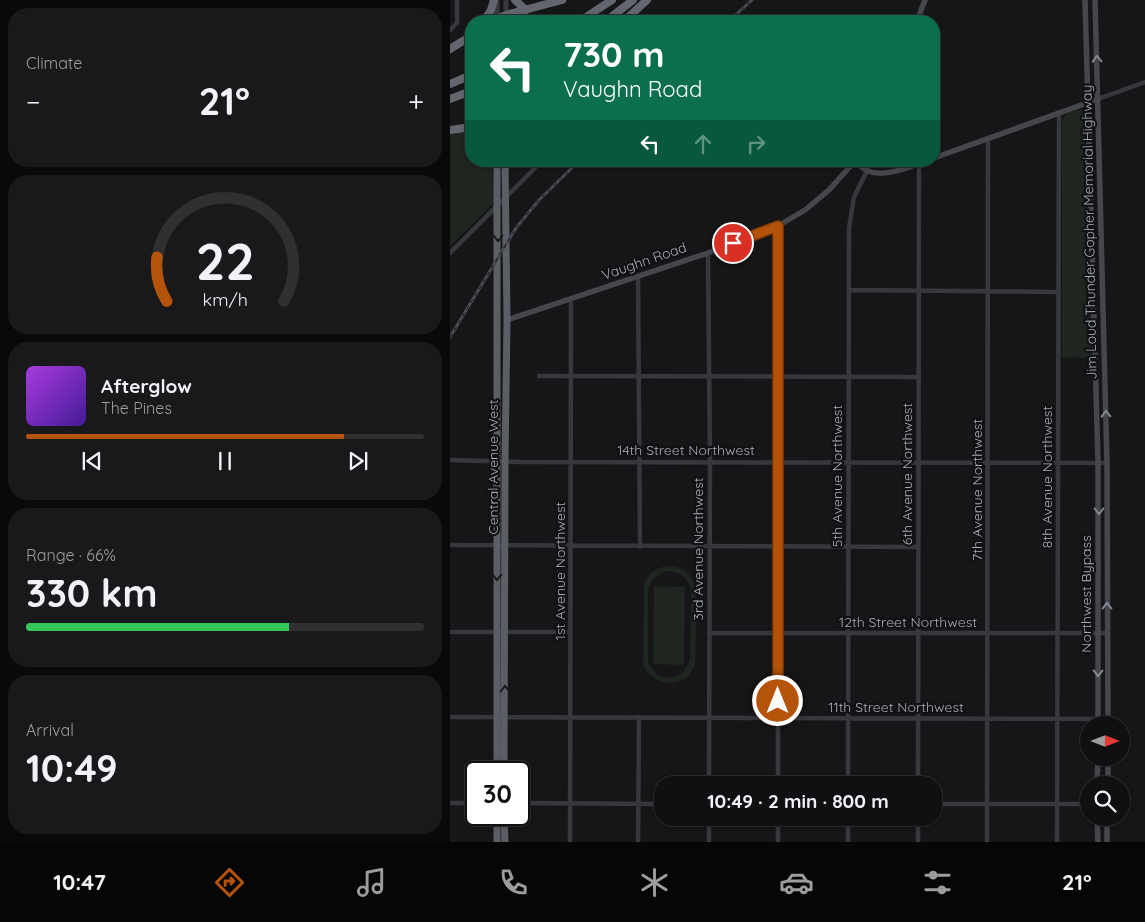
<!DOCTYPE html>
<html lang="en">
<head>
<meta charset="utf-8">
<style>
  :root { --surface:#101012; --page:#19191b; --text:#f1f3f6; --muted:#9c9d9f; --line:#303032; --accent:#b45309 }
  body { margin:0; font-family:Quicksand,sans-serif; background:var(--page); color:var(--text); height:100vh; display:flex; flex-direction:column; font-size:19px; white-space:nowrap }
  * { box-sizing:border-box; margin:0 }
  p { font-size:16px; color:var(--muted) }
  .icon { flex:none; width:28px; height:28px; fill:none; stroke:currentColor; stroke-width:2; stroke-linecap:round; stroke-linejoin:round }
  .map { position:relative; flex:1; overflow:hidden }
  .drawer { display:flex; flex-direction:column; gap:8px; padding:8px; background:#09090a; width:450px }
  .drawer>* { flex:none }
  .top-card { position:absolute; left:15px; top:15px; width:475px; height:152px; border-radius:20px; box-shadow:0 1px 4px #0004,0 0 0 1px var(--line); background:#0b6e4f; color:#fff; overflow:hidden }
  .needle { width:32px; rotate:90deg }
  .tools { position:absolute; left:630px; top:716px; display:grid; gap:10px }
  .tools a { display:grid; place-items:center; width:50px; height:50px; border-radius:50%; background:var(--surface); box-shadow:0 1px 4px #0004,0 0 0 1px var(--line); font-size:25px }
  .speed { position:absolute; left:15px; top:761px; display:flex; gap:10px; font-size:25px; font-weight:700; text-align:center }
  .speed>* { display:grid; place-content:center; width:65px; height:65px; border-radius:50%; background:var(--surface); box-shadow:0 1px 4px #0004,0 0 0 1px var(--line); line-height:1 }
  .speed .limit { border:2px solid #111; border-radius:8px; background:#fff; color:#111 }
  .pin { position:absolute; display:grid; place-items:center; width:42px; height:42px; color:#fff; margin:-21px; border:2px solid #fff; border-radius:50%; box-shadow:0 1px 5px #0007 }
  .me { position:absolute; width:55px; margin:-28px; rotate:0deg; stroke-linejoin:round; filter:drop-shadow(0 0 4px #0008) }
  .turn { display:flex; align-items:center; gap:18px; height:105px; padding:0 15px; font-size:22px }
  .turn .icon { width:65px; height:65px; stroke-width:2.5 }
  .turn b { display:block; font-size:35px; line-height:42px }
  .lanes { display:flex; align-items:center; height:48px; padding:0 15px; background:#0003; justify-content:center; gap:25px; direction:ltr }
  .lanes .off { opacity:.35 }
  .big { font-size:38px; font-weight:700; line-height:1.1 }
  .drawer .card { flex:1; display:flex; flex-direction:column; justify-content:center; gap:8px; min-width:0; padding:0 18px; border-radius:20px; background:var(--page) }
  .drawer .dial { align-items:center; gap:0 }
  .dial svg { height:130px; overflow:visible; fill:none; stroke:var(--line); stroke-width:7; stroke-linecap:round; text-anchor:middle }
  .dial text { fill:var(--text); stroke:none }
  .song { display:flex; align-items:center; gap:15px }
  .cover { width:60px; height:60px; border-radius:8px; background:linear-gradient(135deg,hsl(280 70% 55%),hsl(260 70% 35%)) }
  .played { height:5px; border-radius:2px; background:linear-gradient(90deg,var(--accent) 80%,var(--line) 80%) }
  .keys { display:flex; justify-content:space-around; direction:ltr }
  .heat { display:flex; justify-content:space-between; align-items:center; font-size:28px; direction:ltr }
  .charge { height:8px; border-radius:4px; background:linear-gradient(90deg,#34c759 66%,var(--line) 0) }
  .trip { position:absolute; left:204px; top:776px; width:288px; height:50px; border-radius:20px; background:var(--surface); box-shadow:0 1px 4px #0004,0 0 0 1px var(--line); font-weight:700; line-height:50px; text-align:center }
  .tabs { display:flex; height:80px; justify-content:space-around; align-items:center; background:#060607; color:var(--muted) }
  .tabs .icon { width:35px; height:35px }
  .tabs .on { color:var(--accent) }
  .tabs b { font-size:22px; color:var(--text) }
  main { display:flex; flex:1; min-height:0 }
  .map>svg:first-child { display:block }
  .green { fill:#1e261f; fill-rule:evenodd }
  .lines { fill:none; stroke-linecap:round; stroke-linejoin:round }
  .minor { stroke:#37383d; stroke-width:4.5 }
  .tertiary { stroke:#37383d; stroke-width:5 }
  .secondary { stroke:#45474d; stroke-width:5.5 }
  .trunk { stroke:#5b5e65; stroke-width:7 }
  .motorway { stroke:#63666e; stroke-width:8 }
  .rail-casing { stroke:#4a4c52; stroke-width:3 }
  .rail { stroke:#111113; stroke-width:1; stroke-dasharray:4; stroke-linecap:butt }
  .oneway { stroke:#858993 }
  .oneway2 { stroke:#18191b }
  .route-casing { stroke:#753606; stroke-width:12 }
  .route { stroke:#b45309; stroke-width:9 }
  .labels { text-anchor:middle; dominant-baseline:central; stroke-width:4.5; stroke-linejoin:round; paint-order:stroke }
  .street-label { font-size:14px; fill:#a8adb8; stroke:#111113 }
</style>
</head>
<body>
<main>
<section class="drawer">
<div class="card"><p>Climate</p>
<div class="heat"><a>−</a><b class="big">21°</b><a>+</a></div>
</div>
<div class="card dial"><svg viewBox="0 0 100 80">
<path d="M14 69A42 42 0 1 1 86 69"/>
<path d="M14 69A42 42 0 0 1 8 42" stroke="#b45309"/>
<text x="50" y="56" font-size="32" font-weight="700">22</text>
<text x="50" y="72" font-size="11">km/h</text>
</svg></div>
<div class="card">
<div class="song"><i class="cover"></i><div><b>Afterglow</b><p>The Pines</p></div></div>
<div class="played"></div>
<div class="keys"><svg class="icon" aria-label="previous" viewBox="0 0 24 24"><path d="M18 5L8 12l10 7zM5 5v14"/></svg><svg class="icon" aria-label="pause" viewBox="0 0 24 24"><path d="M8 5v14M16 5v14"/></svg><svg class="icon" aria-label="next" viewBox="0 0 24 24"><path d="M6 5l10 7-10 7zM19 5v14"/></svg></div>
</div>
<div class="card"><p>Range · 66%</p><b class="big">330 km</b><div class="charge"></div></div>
<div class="card"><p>Arrival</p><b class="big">10:49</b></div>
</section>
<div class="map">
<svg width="695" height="842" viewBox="0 0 695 842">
  <rect width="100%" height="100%" fill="#161618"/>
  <path class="green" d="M630 109 634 112 646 357 612 358V121L616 114Z
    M21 131V161H42L44 203 0 246V133Z
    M216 566C226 566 237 569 242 579 250 592 245 646 245 664 237 690 203 688 193 665L194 585C197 574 205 569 216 566ZM215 571C228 571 238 576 241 590L240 660 232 674 221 678 208 676 200 666 198 661V590L203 579Z
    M204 586 235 587 234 665 203 664Z"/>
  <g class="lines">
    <path class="minor" d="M0 30 7 23V0
      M648 99 695 82
      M0 253 92 161
      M258 253 260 461 259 785
      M188 277 190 547
      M399 290 608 292
      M89 376 469 377
      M0 460 70 462 657 463
      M0 545 468 547
      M0 632H121
      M259 633H657
      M0 717 658 719
      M328 785V226
      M398 785 399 228 404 197 417 171
      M468 785 469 164
      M0 803H26
      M69 803 212 804
      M482 804H639
      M468 818V842
      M120 842 121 300
      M188 842 189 717
      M259 842V818
      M328 842V818
      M398 842V818
      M537 842 538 138
      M607 842 609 112"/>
    <path class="tertiary" d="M47 0V19
      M56 0V15"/>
    <path class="secondary" d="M635 0 648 462V725
      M645 0 657 463 658 725
      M467 21 475 0
      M484 158 648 99
      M405 161C409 164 413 169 418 171 434 178 460 167 475 161
      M57 320 258 253 328 226 355 210 379 190 405 161
      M647 785 648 758
      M658 785V758
      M647 818 648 842
      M657 842V818"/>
    <path class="trunk" d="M47 161V772
      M54 772 55 462 57 320 55 161
      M54 815 55 842
      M47 842V815"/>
    <path class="motorway" d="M65 0 76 10
      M34 21 41 10 44 0
      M41 21 56 15 112 0
      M130 21 162 0
      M156 21 183 0
      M174 21 197 0
      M0 49 21 36
      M0 84 21 75
      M0 99 21 91
      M0 130 21 127
      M56 166 57 161"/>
    <defs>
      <path id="rail" d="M279 21 302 0
        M0 337 66 228 89 200 129 161"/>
    </defs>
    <use href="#rail" class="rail-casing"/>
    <use href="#rail" class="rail"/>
  </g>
  <defs><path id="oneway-chevron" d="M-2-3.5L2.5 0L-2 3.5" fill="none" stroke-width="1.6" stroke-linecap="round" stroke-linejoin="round" transform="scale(1.25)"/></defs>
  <g class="oneway">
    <use href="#oneway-chevron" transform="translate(647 59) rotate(-92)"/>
    <use href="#oneway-chevron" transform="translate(656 414) rotate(-92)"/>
    <use href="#oneway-chevron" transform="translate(649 511) rotate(90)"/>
    <use href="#oneway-chevron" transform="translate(657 606) rotate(-90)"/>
    <use href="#oneway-chevron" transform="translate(648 673) rotate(91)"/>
  </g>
  <g class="oneway2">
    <use href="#oneway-chevron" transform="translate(48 238) rotate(90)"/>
    <use href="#oneway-chevron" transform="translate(47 577) rotate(90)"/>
    <use href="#oneway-chevron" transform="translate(55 689) rotate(-90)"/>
  </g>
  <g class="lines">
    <defs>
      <path id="route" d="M283 243 328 226V701"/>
    </defs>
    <use href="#route" class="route-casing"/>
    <use href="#route" class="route"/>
  </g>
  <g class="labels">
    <g class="street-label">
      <text transform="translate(639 232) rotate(-91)">Jim Loud Thunder Gopher Memorial Highway</text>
      <text transform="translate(194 261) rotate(-19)">Vaughn Road</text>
      <text x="236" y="450">14th Street Northwest</text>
      <text transform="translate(43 467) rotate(-90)">Central Avenue West</text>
      <text transform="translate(457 474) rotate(-90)">6th Avenue Northwest</text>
      <text transform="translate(387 476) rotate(-90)">5th Avenue Northwest</text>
      <text transform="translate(597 477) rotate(-90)">8th Avenue Northwest</text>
      <text transform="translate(527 490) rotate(-90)">7th Avenue Northwest</text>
      <text transform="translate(248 549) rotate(-90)">3rd Avenue Northwest</text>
      <text transform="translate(110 571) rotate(-90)">1st Avenue Northwest</text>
      <text transform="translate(636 594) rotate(-90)">Northwest Bypass</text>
      <text x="458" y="622">12th Street Northwest</text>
      <text x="446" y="707">11th Street Northwest</text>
    </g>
  </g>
</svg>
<div class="tools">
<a><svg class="needle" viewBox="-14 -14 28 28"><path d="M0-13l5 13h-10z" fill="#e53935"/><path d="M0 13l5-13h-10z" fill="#9c9d9f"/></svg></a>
<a><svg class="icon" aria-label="search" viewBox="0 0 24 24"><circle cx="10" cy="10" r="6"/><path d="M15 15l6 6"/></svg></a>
</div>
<div class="speed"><div class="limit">30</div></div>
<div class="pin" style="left:283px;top:243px;background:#d93025"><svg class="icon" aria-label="arrive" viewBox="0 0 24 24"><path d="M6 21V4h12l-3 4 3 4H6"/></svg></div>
<svg class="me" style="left:328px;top:701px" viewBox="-20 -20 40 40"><circle r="17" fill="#b45309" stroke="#fff" stroke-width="3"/><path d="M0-11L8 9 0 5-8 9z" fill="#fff"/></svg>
<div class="trip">10:49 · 2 min · 800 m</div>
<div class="top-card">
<div class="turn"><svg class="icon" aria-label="left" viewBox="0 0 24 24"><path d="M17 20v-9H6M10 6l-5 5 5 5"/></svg><div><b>730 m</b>Vaughn Road</div></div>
<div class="lanes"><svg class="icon" aria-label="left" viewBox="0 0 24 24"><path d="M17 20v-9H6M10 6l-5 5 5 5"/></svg><svg class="icon off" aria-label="ahead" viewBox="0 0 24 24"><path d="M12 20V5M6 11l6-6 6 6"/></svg><svg class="icon off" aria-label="right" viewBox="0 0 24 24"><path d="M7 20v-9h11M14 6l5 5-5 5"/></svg></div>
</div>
</div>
</main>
<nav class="tabs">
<b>10:47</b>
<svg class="icon on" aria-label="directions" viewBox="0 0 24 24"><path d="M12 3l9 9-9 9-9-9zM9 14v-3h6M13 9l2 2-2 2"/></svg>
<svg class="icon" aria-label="music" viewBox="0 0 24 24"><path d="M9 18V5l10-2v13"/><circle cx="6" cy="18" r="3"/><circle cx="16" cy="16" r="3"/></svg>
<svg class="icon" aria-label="phone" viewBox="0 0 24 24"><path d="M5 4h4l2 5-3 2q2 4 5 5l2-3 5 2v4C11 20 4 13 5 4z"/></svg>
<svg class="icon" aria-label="climate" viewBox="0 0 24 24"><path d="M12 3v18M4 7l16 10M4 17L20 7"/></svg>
<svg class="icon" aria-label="car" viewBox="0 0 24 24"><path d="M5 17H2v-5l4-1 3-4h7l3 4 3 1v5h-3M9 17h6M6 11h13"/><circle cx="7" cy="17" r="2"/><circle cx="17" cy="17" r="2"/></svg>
<svg class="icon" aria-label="filters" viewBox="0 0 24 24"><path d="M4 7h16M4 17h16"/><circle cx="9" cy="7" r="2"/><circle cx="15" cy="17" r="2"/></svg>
<b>21°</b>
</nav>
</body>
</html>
